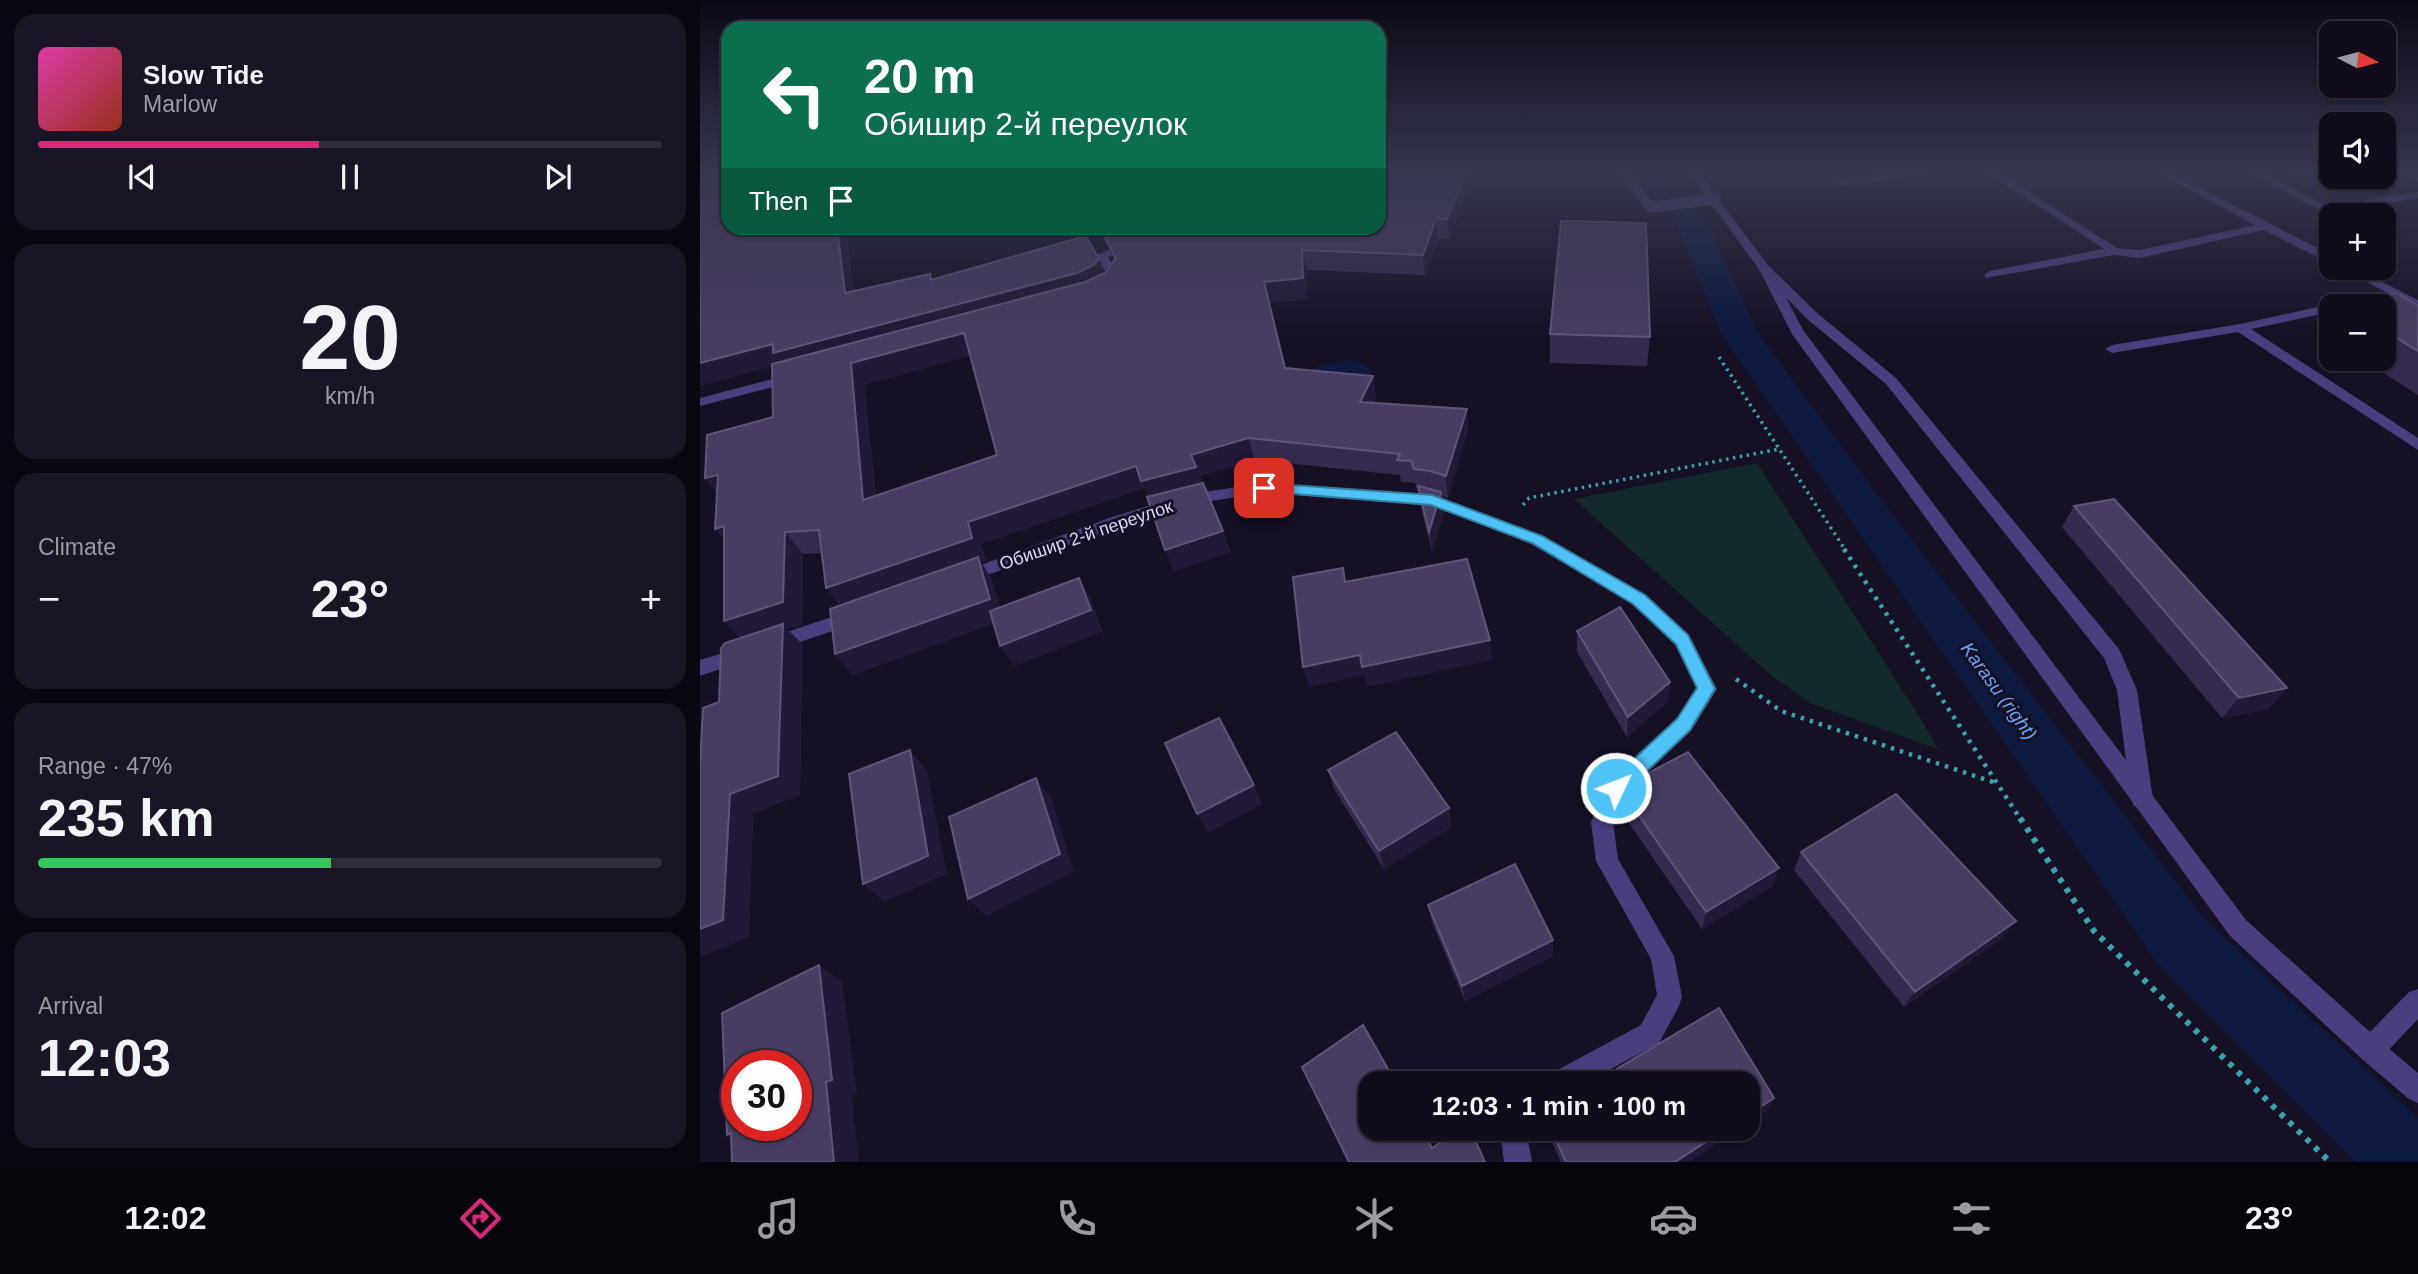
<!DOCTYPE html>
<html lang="en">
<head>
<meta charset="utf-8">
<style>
  :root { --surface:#100c1b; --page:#191524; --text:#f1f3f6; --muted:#9c9ba3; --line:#302c3a; --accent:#db2777 }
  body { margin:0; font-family:Arial,sans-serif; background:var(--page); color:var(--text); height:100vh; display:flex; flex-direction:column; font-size:26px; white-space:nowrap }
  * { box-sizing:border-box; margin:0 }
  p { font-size:23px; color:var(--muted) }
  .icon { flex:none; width:38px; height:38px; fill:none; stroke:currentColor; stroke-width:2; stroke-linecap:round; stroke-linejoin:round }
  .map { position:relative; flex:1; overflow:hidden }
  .side { display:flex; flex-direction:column; gap:14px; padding:14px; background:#09070f; width:700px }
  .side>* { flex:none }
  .hud { position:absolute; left:21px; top:21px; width:665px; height:214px; border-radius:21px; box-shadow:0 2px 5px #0004,0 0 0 2px var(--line); background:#0b6e4f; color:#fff; overflow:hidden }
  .needle { width:46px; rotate:96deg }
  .controls { position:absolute; left:1619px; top:21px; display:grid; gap:14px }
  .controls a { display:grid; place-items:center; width:77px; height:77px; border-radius:14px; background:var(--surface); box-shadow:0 2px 5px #0004,0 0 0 2px var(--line); font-size:35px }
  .speed { position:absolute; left:21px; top:1050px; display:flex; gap:14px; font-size:35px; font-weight:700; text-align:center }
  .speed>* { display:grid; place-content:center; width:91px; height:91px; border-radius:50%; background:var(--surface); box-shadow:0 2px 5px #0004,0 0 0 2px var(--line); line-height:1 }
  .speed .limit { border:10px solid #d22; background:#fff; color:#111 }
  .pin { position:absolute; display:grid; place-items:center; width:60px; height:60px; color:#fff; margin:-30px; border-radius:14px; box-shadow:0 4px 10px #0006 }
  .me { position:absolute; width:77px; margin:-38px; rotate:47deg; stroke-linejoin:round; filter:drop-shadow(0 0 5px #0008) }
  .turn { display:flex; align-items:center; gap:24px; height:147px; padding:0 28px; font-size:32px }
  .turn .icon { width:91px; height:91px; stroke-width:2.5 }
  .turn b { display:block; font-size:49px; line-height:60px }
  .then { display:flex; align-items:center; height:66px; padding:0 28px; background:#0003; gap:14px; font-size:26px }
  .big { font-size:52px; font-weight:800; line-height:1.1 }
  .side .card { flex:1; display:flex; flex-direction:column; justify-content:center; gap:10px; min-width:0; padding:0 24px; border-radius:21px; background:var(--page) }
  .side .dial { align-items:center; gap:0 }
  .dial b { font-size:91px; line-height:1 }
  .song { display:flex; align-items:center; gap:21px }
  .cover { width:84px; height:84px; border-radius:10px; background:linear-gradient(135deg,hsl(320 70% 55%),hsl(10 70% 35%)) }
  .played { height:7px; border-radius:4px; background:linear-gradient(90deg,var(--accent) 45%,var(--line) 45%) }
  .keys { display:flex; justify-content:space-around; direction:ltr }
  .heat { display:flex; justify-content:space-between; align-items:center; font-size:38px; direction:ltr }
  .charge { height:10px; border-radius:5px; background:linear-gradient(90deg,#34c759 47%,var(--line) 0) }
  .trip { position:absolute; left:658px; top:1071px; width:402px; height:70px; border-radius:21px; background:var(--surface); box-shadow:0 2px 5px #0004,0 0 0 2px var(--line); font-weight:800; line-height:70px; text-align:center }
  .dock { display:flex; height:112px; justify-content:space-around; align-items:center; background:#06050b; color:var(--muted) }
  .dock .icon { width:49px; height:49px }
  .dock .active { color:var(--accent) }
  .dock b { font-size:32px; color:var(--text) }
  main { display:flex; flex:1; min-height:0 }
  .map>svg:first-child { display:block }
  .green { fill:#132a2d }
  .water { fill:#0d193f }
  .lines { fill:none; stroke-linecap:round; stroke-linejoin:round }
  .canal { fill:#0d193f; fill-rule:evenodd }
  .path-far2 { stroke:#37a5ae; stroke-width:3.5; stroke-dasharray:2.5 4.5; stroke-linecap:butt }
  .path-far1 { stroke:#37a5ae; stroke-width:4.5; stroke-dasharray:3.5 6; stroke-linecap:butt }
  .path { stroke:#37a5ae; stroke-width:6; stroke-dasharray:5 7; stroke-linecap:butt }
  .lane { fill:#4a3e7f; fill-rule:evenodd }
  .street { fill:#4a3e7f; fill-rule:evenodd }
  .lane-bridge { stroke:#4a3e7f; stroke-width:11 }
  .wall { fill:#372a50; fill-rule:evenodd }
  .shaded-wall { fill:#221837 }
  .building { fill:#493c62; stroke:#60547a; stroke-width:2; fill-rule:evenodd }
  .route { fill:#4fc3f7; stroke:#337fa1; stroke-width:2 }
  .labels { text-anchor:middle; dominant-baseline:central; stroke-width:6; stroke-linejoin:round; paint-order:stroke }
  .street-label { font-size:18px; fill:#dfd5fc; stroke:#161024 }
  .water-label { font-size:19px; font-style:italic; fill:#6aa2f5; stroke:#161024 }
</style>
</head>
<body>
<main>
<section class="side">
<div class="card">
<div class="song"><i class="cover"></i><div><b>Slow Tide</b><p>Marlow</p></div></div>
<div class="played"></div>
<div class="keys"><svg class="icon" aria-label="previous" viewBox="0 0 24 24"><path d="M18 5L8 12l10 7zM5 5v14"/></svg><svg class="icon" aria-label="pause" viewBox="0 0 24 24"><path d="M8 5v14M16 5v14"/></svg><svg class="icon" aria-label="next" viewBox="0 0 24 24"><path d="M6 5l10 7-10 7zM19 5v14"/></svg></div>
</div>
<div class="card dial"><b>20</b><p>km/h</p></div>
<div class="card"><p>Climate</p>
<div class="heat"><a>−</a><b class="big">23°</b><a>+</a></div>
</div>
<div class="card"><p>Range · 47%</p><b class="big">235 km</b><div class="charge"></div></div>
<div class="card"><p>Arrival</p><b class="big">12:03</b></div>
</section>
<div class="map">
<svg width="1718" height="1162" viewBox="0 0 1718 1162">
  <rect width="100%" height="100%" fill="#161024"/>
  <path class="green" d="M1057 463 1219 716 1238 749 1110 703 1072 676 874 499Z"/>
  <path class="water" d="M646 360 662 363 671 370 665 385 609 381 617 367Z"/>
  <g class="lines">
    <path class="canal" d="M935 172H966L1007 223 1059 334 1180 498 1504 918 1718 1118V1162H1655L1458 964 1022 335 976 225Z"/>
    <path class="path-far2" d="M1019 357 1146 551
      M823 505 829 498 1079 449"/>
    <path class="path-far1" d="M1144 549 1321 820
      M1036 679 1081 711 1296 783"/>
    <path class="path" d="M1320 818 1394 931 1630 1162"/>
    <path class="lane" d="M917 172H928L955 205V209H947Z
      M1199 172H1230L1225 175 1135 186 1130 183 1135 180Z
      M1286 172H1298L1417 248 1440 250 1555 225 1456 172H1469L1631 255V264L1564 230 1440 258 1414 255 1286 278 1284 275 1290 271 1404 249Z
      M1548 172H1561L1627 206 1718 192V198L1625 213Z
      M1700 172 1718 174V181L1701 174Z
      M1065 265 1069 266 1117 313 1196 378 1419 649 1437 690 1453 799 1450 806 1442 808 1434 806 1431 799 1417 690 1404 658 1186 384 1107 319 1061 272 1059 269Z
      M1640 268H1655L1718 300V309Z
      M1631 304 1636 306H1631V312L1551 329 1718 438V450L1538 332 1412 353 1405 349 1412 345 1540 324Z
      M1671 1037 1680 1041 1718 1073V1103L1709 1099 1662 1059 1658 1050 1662 1041Z"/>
    <path class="street" d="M988 172H998L1071 269 1103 330 1546 920 1670 1032 1709 992 1718 989V1019L1680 1059 1671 1063 1662 1059 1530 936 1092 334 1059 269Z
      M431 243 435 245V249L408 257 421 277 412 292H404L402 289 409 277 395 255Z
      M95 373 102 377 100 380 0 406V398Z
      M564 483 732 495 843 536 945 594 989 635 1017 689 991 731 924 794 913 822 918 859 974 956 982 997 979 1006 959 1043 885 1083H846L850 1074 941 1025 957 995 951 959 896 861 891 822 909 781 977 719 997 688 975 645 933 604 831 544 730 505 564 493 491 504 424 525 271 581H259L256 577 259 573 412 517 484 495Z
      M153 610 159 612 162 617 159 622 73 651 66 649 64 644 66 639Z
      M43 647 50 649 52 654 50 659 0 676V660Z
      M800 1129H826L832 1162H804Z"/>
    <path class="lane-bridge" d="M951 207 1016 199"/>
  </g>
  <path class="wall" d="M775 172 749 239H738L725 275 607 270V299L569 303 585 368 673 376 676 397 674 403 767 409 768 431 748 498 742 496 744 513 732 552 721 507 718 491H717L715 483 701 482 700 475 555 460 500 476 523 531 530 552 474 571 444 488 281 544 286 560 281 562 291 578 300 608 379 578 390 598 402 631 314 666 294 623 153 675 135 654 140 605 126 588 122 553 103 554 102 624 87 629 102 644 100 795 53 813 49 937 19 702 40 638 24 621V539L17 493 5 478 73 417 72 366 28 228H143L146 233 154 291 233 279 399 259 404 273 414 261 405 238 679 228ZM271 355 297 455 176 495 164 385Z
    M1584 172H1631L1611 186Z
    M1642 305 1718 306V395L1662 359H1684V306H1641Z
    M1631 321V339L1622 334Z
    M850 334 950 337 947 366 850 363Z
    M1374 506 1569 709 1522 718 1362 527Z
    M877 631 970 682 967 702 927 737 877 652Z
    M628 770 752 827 684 869 634 789Z
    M922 791 1073 886 1002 929 920 810Z
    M1101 852 1302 938 1204 1007 1094 870Z
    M728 905 853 956 765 1001 732 922Z
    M846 1129H1039L988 1162H861Z"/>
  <path class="shaded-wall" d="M766 172H775L749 239 747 219Z
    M1619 172H1631V177H1662L1611 186Z
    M736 219 738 239 725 275 723 255Z
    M137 228H143L146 233 156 311 145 293Z
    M602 250 607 270V299L569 303 564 282Z
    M399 259 406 277 0 386V363Z
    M264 333 276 354 164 385 179 521 163 500 151 363Z
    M673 376 676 397 664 423 660 402Z
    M767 409 768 431 748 498 746 476Z
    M548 438 555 460 500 476 504 489 450 503 444 488 281 544 286 560 281 562 291 578 303 620 153 675 135 654 145 610 126 588 268 522 436 466 491 455Z
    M18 475 24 500 5 478Z
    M741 492 744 513 732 552 729 532Z
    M24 526 34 550 15 529Z
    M523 531 530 552 474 571 465 550Z
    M85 532 103 554 102 624 87 629 102 644 100 795 53 813 49 937 0 957V929L45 643 24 621Z
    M379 578 390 598 402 631 314 666 300 646Z
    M790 640 792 660 667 687 664 675 609 687 603 667 660 655Z
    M970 682 967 702 927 737 928 717Z
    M1587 688 1569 709 1522 718 1539 698Z
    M210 750 227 770 247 874 184 902 163 884Z
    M336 778 351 797 374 872 286 916 268 899Z
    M554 785 562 804 508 833 497 814Z
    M749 808 752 827 684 869 679 851Z
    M1079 868 1073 886 1002 929 1006 912Z
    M1316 921 1302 938 1204 1007 1215 992Z
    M853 940V956L765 1001 762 986Z
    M119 965 142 981 157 1093 152 1096 159 1162H134L126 1082Z
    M1074 1098 1067 1111 1048 1123V1115Z
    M1026 1129H1039L988 1162H975Z"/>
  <path class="building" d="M0 172H28V228H137L145 293 230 274 231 280 386 236 399 259 394 265 377 273 73 353V344L0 363Z
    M679 172H766L747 219H736L723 255 602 250 603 278 564 282 585 368 673 376 660 402 767 409 746 476 730 471 714 469 711 461 697 460 700 454 548 438 491 455 496 467 441 481 436 466 268 522 272 538 126 588 119 530 85 532 83 602 24 621V526L15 529 18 475 5 478 7 435 73 417 72 364 385 282 405 273 416 258 405 238 442 228H679ZM264 333 297 455 163 500 151 363Z
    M861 221 946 223 950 337 850 334Z
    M1696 293 1718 306V351L1684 330V306H1644L1642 305Z
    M503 483 523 531 465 550 447 497Z
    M718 486 741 492 729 532Z
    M1414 499 1587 688 1539 698 1374 506Z
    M278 557 290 599 135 654 130 609Z
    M767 559 790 640 662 667 660 655 603 667 593 577 643 568 645 582Z
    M379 578 391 610 300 646 290 611Z
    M920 607 970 682 928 717 877 631Z
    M83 624 78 776 30 794 23 920 0 929V766L3 708 19 702 21 648 25 643Z
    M519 718 554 785 497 814 465 743Z
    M696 732 749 808 679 851 628 770Z
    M210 750 228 856 163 884 149 774Z
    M988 752 1079 868 1006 912 922 791 924 786Z
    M336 778 360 854 268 899 249 817Z
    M1196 794 1316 921 1215 992 1101 852Z
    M815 864 853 940 762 986 728 905Z
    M119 965 132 1080 126 1082 134 1162H32L31 1133 27 1135 22 1013ZM37 1066H96V1125H37Z
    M1019 1008 1074 1098 1048 1115V1083H893Z
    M663 1025 696 1083H670V1129H721L732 1148 761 1129H770L785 1162H649L602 1067Z
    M851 1129H1026L975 1162H866Z"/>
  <linearGradient id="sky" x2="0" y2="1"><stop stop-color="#0c0914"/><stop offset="0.51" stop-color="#363750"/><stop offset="1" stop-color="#363750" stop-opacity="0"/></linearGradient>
  <rect width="1718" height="335" fill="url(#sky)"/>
  <path class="route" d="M564 483 732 495 842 536 945 595 988 635 1015 689 990 730 923 794 916 797 909 794 906 788 909 782 977 719 997 688 976 644 933 604 832 543 731 505 559 491 557 488 559 484Z"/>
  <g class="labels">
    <g class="street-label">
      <text transform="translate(386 535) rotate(-19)">Обишир 2-й переулок</text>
    </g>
    <g class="water-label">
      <text transform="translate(1299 691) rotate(54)">Karasu (right)</text>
    </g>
  </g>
</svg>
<div class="controls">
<a><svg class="needle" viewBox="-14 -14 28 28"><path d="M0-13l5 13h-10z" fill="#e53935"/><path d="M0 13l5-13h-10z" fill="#9c9ba3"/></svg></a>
<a><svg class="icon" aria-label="sound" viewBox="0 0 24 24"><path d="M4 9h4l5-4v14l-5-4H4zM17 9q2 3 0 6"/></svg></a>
<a>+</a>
<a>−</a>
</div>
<div class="speed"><div class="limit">30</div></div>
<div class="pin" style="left:564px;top:488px;background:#d93025"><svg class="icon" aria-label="arrive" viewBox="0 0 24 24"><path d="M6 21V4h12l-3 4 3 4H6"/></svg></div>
<svg class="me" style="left:916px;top:788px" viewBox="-20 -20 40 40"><circle r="17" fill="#4fc3f7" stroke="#fff" stroke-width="3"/><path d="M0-11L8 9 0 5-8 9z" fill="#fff"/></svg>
<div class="trip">12:03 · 1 min · 100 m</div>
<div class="hud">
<div class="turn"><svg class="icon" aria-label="left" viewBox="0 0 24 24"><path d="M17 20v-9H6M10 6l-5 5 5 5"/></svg><div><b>20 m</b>Обишир 2-й переулок</div></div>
<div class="then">Then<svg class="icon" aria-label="arrive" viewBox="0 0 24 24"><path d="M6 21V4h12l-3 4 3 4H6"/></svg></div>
</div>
</div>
</main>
<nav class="dock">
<b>12:02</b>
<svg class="icon active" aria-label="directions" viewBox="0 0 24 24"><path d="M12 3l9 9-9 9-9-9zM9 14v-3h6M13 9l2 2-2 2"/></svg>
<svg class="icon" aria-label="music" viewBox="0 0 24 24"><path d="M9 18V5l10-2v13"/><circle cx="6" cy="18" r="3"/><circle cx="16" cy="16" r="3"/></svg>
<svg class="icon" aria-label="phone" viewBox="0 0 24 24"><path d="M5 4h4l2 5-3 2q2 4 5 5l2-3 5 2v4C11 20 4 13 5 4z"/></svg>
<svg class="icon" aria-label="climate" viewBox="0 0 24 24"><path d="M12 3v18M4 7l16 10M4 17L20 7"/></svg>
<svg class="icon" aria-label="car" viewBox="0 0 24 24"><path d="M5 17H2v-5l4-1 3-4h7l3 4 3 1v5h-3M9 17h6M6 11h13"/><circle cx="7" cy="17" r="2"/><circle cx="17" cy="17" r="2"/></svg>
<svg class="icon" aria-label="filters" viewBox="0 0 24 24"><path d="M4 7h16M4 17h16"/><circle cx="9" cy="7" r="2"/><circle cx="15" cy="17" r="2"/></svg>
<b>23°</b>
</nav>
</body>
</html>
